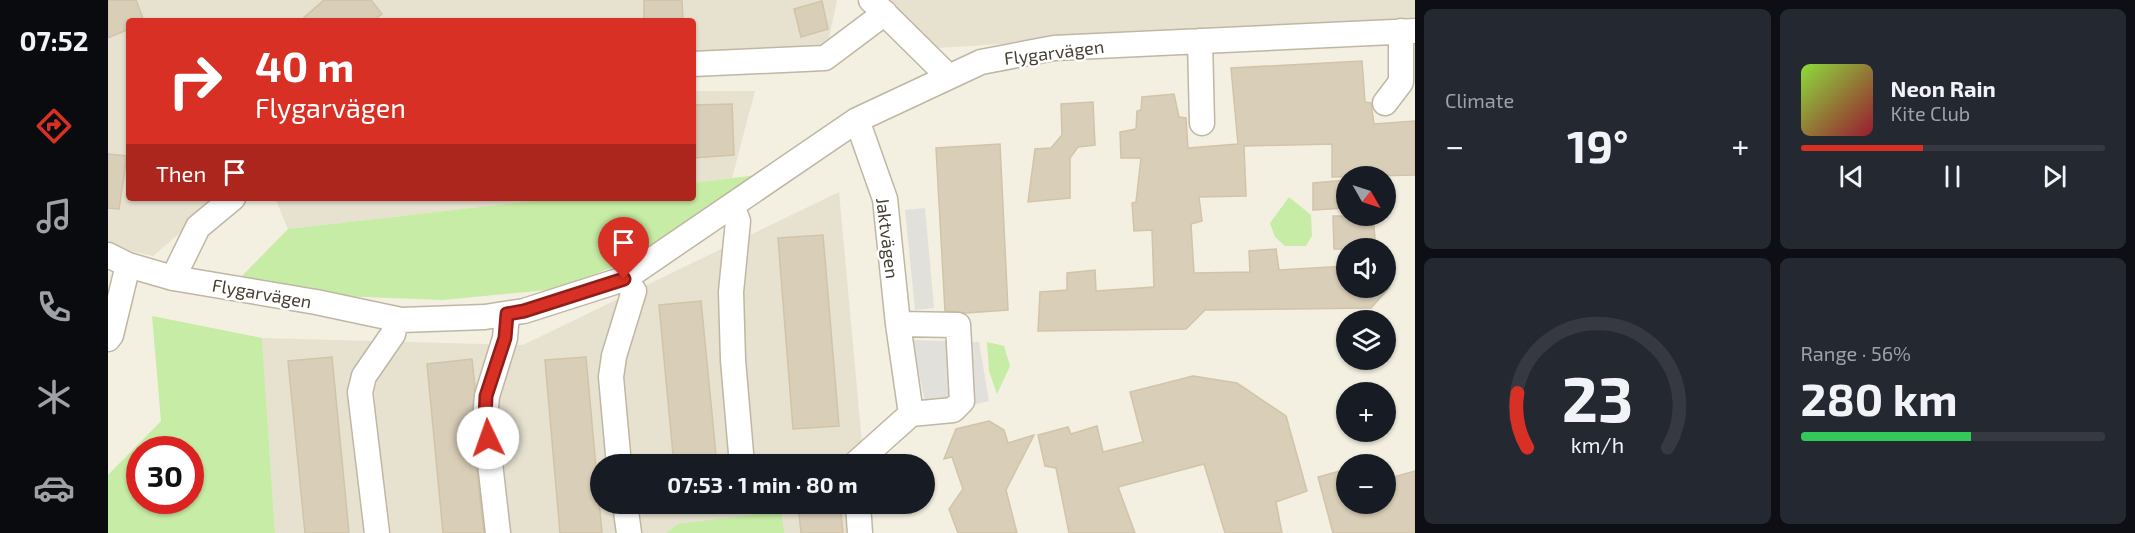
<!DOCTYPE html>
<html lang="en">
<head>
<meta charset="utf-8">
<style>
  :root { --surface:#171b24; --page:#242831; --text:#f1f3f6; --muted:#9ea1a6; --line:#363941; --accent:#d93025 }
  body { margin:0; font-family:"Exo 2",sans-serif; background:var(--page); color:var(--text); height:100vh; display:flex; flex-direction:column; font-size:22px; white-space:nowrap }
  * { box-sizing:border-box; margin:0 }
  p { font-size:20px; color:var(--muted) }
  .icon { flex:none; width:33px; height:33px; fill:none; stroke:currentColor; stroke-width:2; stroke-linecap:round; stroke-linejoin:round }
  .map { position:relative; flex:1; overflow:hidden }
  .details { display:flex; flex-direction:column; gap:9px; padding:9px; background:#0d0f14; width:720px }
  .details>* { flex:none }
  .top-card { position:absolute; left:18px; top:18px; width:570px; height:183px; border-radius:6px; box-shadow:0 2px 4px #0004; background:#d93025; color:#fff; overflow:hidden }
  .needle { width:39px; rotate:129deg }
  .tools { position:absolute; left:1228px; top:166px; display:grid; gap:12px }
  .tools a { display:grid; place-items:center; width:60px; height:60px; border-radius:50%; background:var(--surface); box-shadow:0 2px 4px #0004; font-size:30px }
  .speed { position:absolute; left:18px; top:436px; display:flex; gap:12px; font-size:30px; font-weight:700; text-align:center }
  .speed>* { display:grid; place-content:center; width:78px; height:78px; border-radius:50%; background:var(--surface); box-shadow:0 2px 4px #0004; line-height:1 }
  .speed .limit { border:9px solid #d22; background:#fff; color:#111 }
  .pin { position:absolute; display:grid; place-items:center; width:51px; height:51px; color:#fff; margin:-62px -26px; border-radius:50% 50% 50% 0; rotate:-45deg; box-shadow:0 0 6px #0007 }
  .pin .icon { rotate:45deg }
  .me { position:absolute; width:66px; margin:-33px; rotate:357deg; stroke-linejoin:round; filter:drop-shadow(0 0 4px #0008) }
  .turn { display:flex; align-items:center; gap:21px; height:126px; padding:0 30px; font-size:27px }
  .turn .icon { width:78px; height:78px; stroke-width:2.5 }
  .turn b { display:block; font-size:42px; line-height:51px }
  .then { display:flex; align-items:center; height:57px; padding:0 30px; background:#0003; gap:12px; font-size:22px }
  .big { font-size:45px; font-weight:700; line-height:1.1 }
  .details .card { flex:1; display:flex; flex-direction:column; justify-content:center; gap:9px; min-width:0; padding:0 21px; border-radius:9px; background:var(--page) }
  .details .dial { align-items:center; gap:0 }
  .dial svg { height:156px; overflow:visible; fill:none; stroke:var(--line); stroke-width:7; stroke-linecap:round; text-anchor:middle }
  .dial text { fill:var(--text); stroke:none }
  .song { display:flex; align-items:center; gap:18px }
  .cover { width:72px; height:72px; border-radius:9px; background:linear-gradient(135deg,hsl(90 70% 55%),hsl(350 70% 35%)) }
  .played { height:6px; border-radius:3px; background:linear-gradient(90deg,var(--accent) 40%,var(--line) 40%) }
  .keys { display:flex; justify-content:space-around; direction:ltr }
  .heat { display:flex; justify-content:space-between; align-items:center; font-size:33px; direction:ltr }
  .charge { height:9px; border-radius:4px; background:linear-gradient(90deg,#34c759 56%,var(--line) 0) }
  .details .tiles { flex:1; display:grid; gap:9px; grid-template-columns:repeat(2,1fr) }
  .trip { position:absolute; left:482px; top:454px; width:345px; height:60px; border-radius:30px; background:var(--surface); box-shadow:0 2px 4px #0004; font-weight:700; line-height:60px; text-align:center }
  main { display:flex; flex:1; min-height:0 }
  .menu { display:flex; flex-direction:column; width:108px; justify-content:space-around; align-items:center; background:#090b0e; color:var(--muted) }
  .menu .icon { width:42px; height:42px }
  .menu .on { color:var(--accent) }
  .menu b { font-size:27px; color:var(--text) }
  .map>svg:first-child { display:block }
  .residential { fill:#e7e1cf }
  .green { fill:#c7eca5; fill-rule:evenodd }
  .parking { fill:#e2e0db }
  .building { fill:#d9ceb8; stroke:#d1c4a8; stroke-width:1.5 }
  .lines { fill:none; stroke-linecap:round; stroke-linejoin:round }
  .street-casing { stroke:#bfb7a3; stroke-width:27 }
  .street { stroke:#fff; stroke-width:24 }
  .route-casing { stroke:#8d1f18; stroke-width:15 }
  .route { stroke:#d93025; stroke-width:10 }
  .labels { text-anchor:middle; dominant-baseline:central; stroke-width:5; stroke-linejoin:round; paint-order:stroke }
  .street-label { font-size:18px; fill:#453e31; stroke:#fff }
</style>
</head>
<body>
<main>
<nav class="menu">
<b>07:52</b>
<svg class="icon on" aria-label="directions" viewBox="0 0 24 24"><path d="M12 3l9 9-9 9-9-9zM9 14v-3h6M13 9l2 2-2 2"/></svg>
<svg class="icon" aria-label="music" viewBox="0 0 24 24"><path d="M9 18V5l10-2v13"/><circle cx="6" cy="18" r="3"/><circle cx="16" cy="16" r="3"/></svg>
<svg class="icon" aria-label="phone" viewBox="0 0 24 24"><path d="M5 4h4l2 5-3 2q2 4 5 5l2-3 5 2v4C11 20 4 13 5 4z"/></svg>
<svg class="icon" aria-label="climate" viewBox="0 0 24 24"><path d="M12 3v18M4 7l16 10M4 17L20 7"/></svg>
<svg class="icon" aria-label="car" viewBox="0 0 24 24"><path d="M5 17H2v-5l4-1 3-4h7l3 4 3 1v5h-3M9 17h6M6 11h13"/><circle cx="7" cy="17" r="2"/><circle cx="17" cy="17" r="2"/></svg>
</nav>
<div class="map">
<svg width="1307" height="533" viewBox="0 0 1307 533">
  <rect width="100%" height="100%" fill="#f3efe1"/>
  <path class="residential" d="M0 0H729L719 47 585 54V21H21V198H113L45 256 0 246Z
    M778 0H1307V17L831 48Z
    M585 91H647L624 178 585 183Z
    M731 192 756 465H492V504H760L763 533H167L154 338 415 345Z
    M167 198H450L180 229Z"/>
  <path class="green" d="M649 175 515 263 449 289 335 300 231 296 132 278 180 229 450 198H585V183Z
    M1181 197 1203 215 1204 236 1198 246H1177L1167 237 1162 223Z
    M44 316 154 338 167 533H0V475L53 421ZM32 450H82V501H32Z
    M879 342 896 346 902 366 889 394 881 371Z
    M673 511 676 533H558L570 524Z"/>
  <path class="parking" d="M817 208 826 308 807 310 797 210Z
    M804 340 871 342 881 401 820 416Z"/>
  <path class="building" d="M0 0H28L36 21H21V29L0 38Z
    M216 0H263L274 14 264 21H192Z
    M536 0H574L575 21H536Z
    M714 1 720 29 693 37 686 9Z
    M1254 61 1257 102 1263 103 1266 124 1307 121V175L1224 177V144L1136 146 1138 196 1091 197 1094 221 1083 224 1086 273 1142 272 1141 251 1168 249 1171 270 1239 266V288H1281L1263 308 1097 310 1078 329 930 331 932 292 959 290V273L987 270 988 291 1046 287 1044 230 1026 231 1024 203 1028 202 1033 158H1013L1012 132 1028 129 1029 111 1033 110 1034 97 1066 94 1071 117 1078 118 1080 148 1130 144 1123 68Z
    M985 102 987 145 970 147 962 158V198L920 202 927 149 943 148 954 135 953 104Z
    M624 104 626 155 585 158V105Z
    M892 144 900 310 858 313 837 311 828 148Z
    M0 154 19 156 11 209 0 208Z
    M1239 180V208L1205 210V183Z
    M1225 216H1265L1268 249H1226Z
    M715 235 731 426 685 429 670 238Z
    M593 301 609 465H566L551 305Z
    M224 357 241 533H197L180 361Z
    M478 357 494 533H452L437 360Z
    M364 359 367 387 363 420 376 533H335L319 364Z
    M1085 376 1129 383 1178 416 1199 491 1168 502 1174 533H1117L1096 464 1010 487 1027 533H961L948 468 937 466 930 435 960 427 963 434 989 426 995 452 1035 442 1022 392Z
    M881 421 896 430 900 443 926 435 898 490 909 533H850L841 509 855 489 844 457 836 459 848 429Z
    M1239 469V504H1278V479L1307 471V533H1225L1210 477Z
    M690 504H732L735 533H693Z"/>
  <g class="lines">
    <defs>
      <path id="street" d="M763 0 840 76
        M1092 41 1094 123
        M585 64 717 58 777 13
        M1277 103 1293 82V31
        M749 120 777 199 790 324 803 414 845 410 854 401 850 325 790 324
        M624 206 630 221 623 292 625 360 634 465
        M0 255 20 265 65 278 208 302 293 320 377 317 416 311 516 279 749 120 873 62 946 48 1307 31
        M65 278 90 227 125 198
        M0 339 3 335 20 265
        M511 465 503 377 506 356 526 291 516 279
        M746 465 803 414
        M517 504 521 533
        M750 504 752 533
        M269 533 252 392 256 376 285 334 288 319
        M390 533 377 419 379 396 397 338 399 314"/>
    </defs>
    <use href="#street" class="street-casing"/>
    <use href="#street" class="street"/>
  </g>
  <g class="lines">
    <defs>
      <path id="route" d="M380 438 377 419 378 396 397 338 399 314 416 311 516 279"/>
    </defs>
    <use href="#route" class="route-casing"/>
    <use href="#route" class="route"/>
  </g>
  <g class="labels">
    <g class="street-label">
      <text transform="translate(946 52) rotate(-7)">Flygarvägen</text>
      <text transform="translate(780 238) rotate(83)">Jaktvägen</text>
      <text transform="translate(154 293) rotate(10)">Flygarvägen</text>
    </g>
  </g>
</svg>
<div class="tools">
<a><svg class="needle" viewBox="-14 -14 28 28"><path d="M0-13l5 13h-10z" fill="#e53935"/><path d="M0 13l5-13h-10z" fill="#9ea1a6"/></svg></a>
<a><svg class="icon" aria-label="sound" viewBox="0 0 24 24"><path d="M4 9h4l5-4v14l-5-4H4zM17 9q2 3 0 6"/></svg></a>
<a><svg class="icon" aria-label="layers" viewBox="0 0 24 24"><path d="M12 4l9 5-9 5-9-5zM3 14l9 5 9-5"/></svg></a>
<a>+</a>
<a>−</a>
</div>
<div class="speed"><div class="limit">30</div></div>
<div class="pin" style="left:516px;top:279px;background:#d93025"><svg class="icon" aria-label="arrive" viewBox="0 0 24 24"><path d="M6 21V4h12l-3 4 3 4H6"/></svg></div>
<svg class="me" style="left:380px;top:438px" viewBox="-20 -20 40 40"><circle r="19" fill="#fff"/><path d="M0-13L10 11 0 6-10 11z" fill="#d93025"/></svg>
<div class="trip">07:53 · 1 min · 80 m</div>
<div class="top-card">
<div class="turn"><svg class="icon" aria-label="right" viewBox="0 0 24 24"><path d="M7 20v-9h11M14 6l5 5-5 5"/></svg><div><b>40 m</b>Flygarvägen</div></div>
<div class="then">Then<svg class="icon" aria-label="arrive" viewBox="0 0 24 24"><path d="M6 21V4h12l-3 4 3 4H6"/></svg></div>
</div>
</div>
<section class="details">
<div class="tiles">
<div class="card"><p>Climate</p>
<div class="heat"><a>−</a><b class="big">19°</b><a>+</a></div>
</div>
<div class="card">
<div class="song"><i class="cover"></i><div><b>Neon Rain</b><p>Kite Club</p></div></div>
<div class="played"></div>
<div class="keys"><svg class="icon" aria-label="previous" viewBox="0 0 24 24"><path d="M18 5L8 12l10 7zM5 5v14"/></svg><svg class="icon" aria-label="pause" viewBox="0 0 24 24"><path d="M8 5v14M16 5v14"/></svg><svg class="icon" aria-label="next" viewBox="0 0 24 24"><path d="M6 5l10 7-10 7zM19 5v14"/></svg></div>
</div>
<div class="card dial"><svg viewBox="0 0 100 80">
<path d="M14 69A42 42 0 1 1 86 69"/>
<path d="M14 69A42 42 0 0 1 9 41" stroke="#d93025"/>
<text x="50" y="56" font-size="32" font-weight="700">23</text>
<text x="50" y="72" font-size="11">km/h</text>
</svg></div>
<div class="card"><p>Range · 56%</p><b class="big">280 km</b><div class="charge"></div></div>
</div>
</section>
</main>
</body>
</html>
